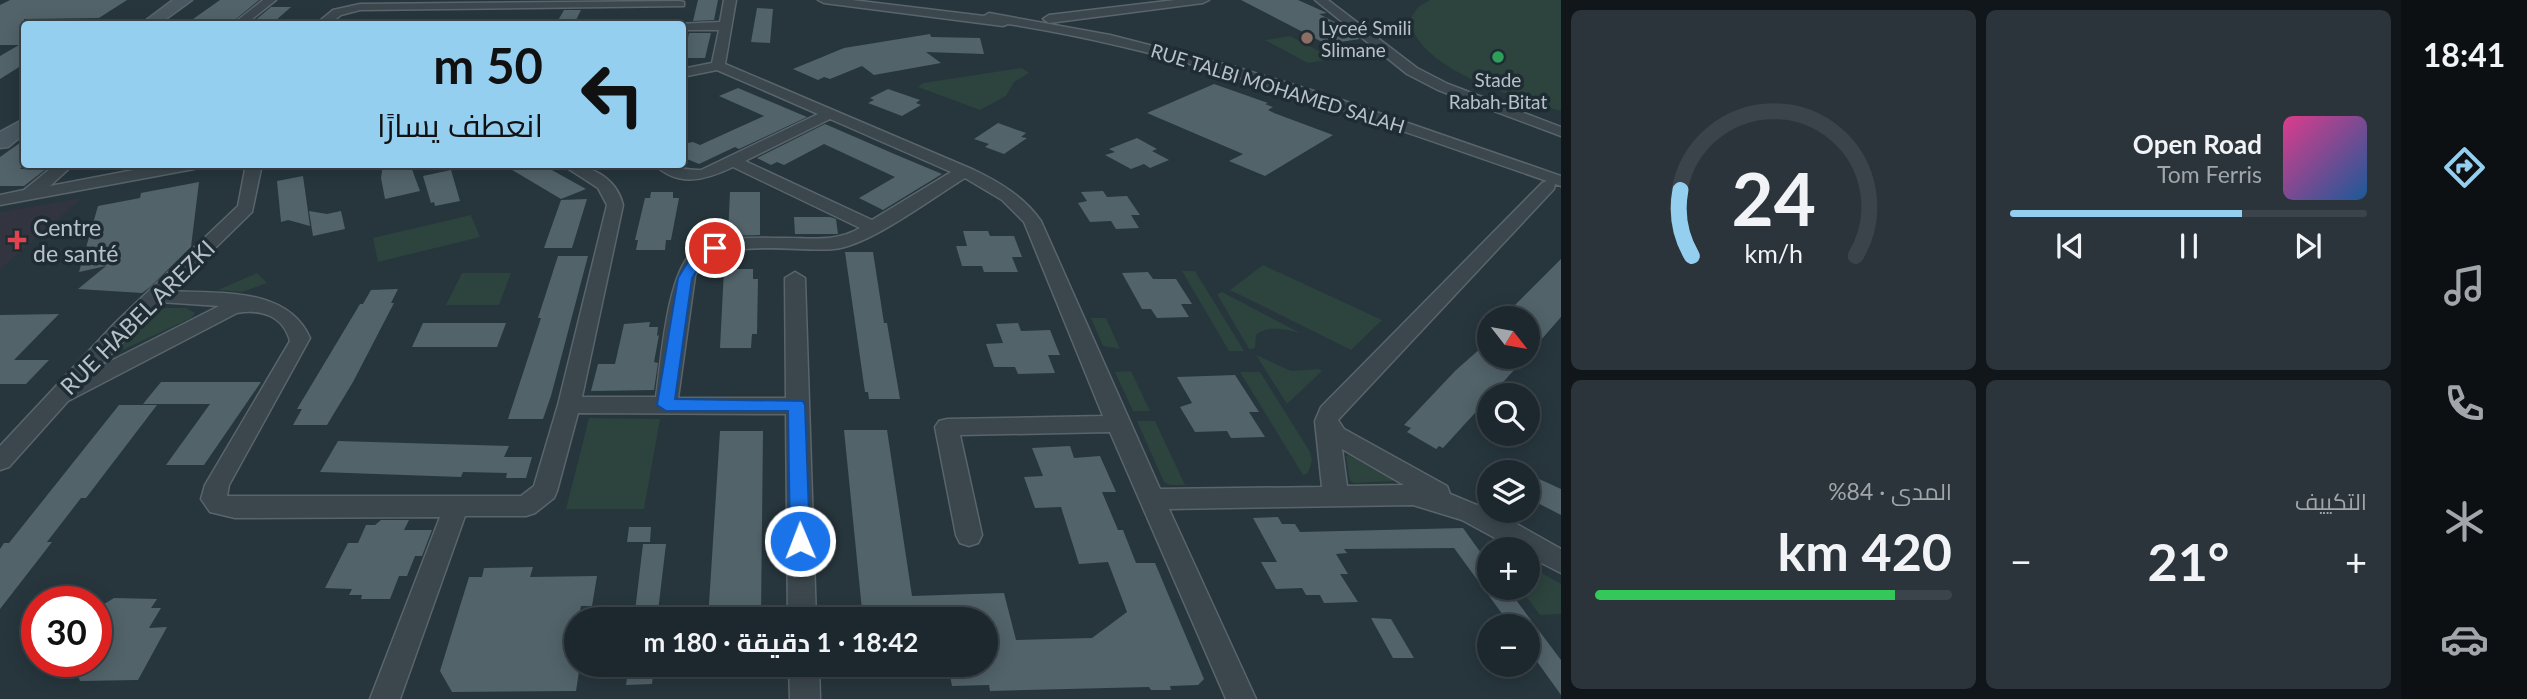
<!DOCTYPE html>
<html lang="ar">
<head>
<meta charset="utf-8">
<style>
  :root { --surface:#1d282e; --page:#2a343a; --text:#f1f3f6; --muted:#a0a6aa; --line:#3b444a; --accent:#94cff0 }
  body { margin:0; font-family:Lato,Cairo,sans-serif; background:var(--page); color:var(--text); direction:rtl; height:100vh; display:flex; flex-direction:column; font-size:26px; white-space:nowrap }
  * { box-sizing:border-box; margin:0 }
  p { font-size:23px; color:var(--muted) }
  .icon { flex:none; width:38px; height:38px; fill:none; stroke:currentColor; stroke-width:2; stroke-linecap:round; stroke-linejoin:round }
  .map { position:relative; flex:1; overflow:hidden; direction:ltr }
  .drawer { display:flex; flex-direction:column; gap:10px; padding:10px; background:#101619; width:840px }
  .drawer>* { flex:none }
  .banner { position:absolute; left:21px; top:21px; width:665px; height:147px; border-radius:7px; box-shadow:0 4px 18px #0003,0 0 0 2px var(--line); direction:rtl; background:#94cff0; color:#111; overflow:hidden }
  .needle { width:46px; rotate:121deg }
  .fabs { position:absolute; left:1477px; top:306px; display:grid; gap:14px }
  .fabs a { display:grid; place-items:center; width:63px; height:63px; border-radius:50%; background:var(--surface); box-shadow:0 4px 18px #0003,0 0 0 2px var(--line); font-size:35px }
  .speed { position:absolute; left:21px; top:586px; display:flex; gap:14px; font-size:35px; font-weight:700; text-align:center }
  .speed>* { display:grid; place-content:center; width:91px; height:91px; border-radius:50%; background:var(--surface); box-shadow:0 4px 18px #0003,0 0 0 2px var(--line); line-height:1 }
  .speed .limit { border:10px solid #d22; background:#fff; color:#111 }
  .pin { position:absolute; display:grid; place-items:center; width:60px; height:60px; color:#fff; margin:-30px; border:4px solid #fff; border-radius:50%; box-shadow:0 2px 7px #0007 }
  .me { position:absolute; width:77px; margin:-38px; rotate:359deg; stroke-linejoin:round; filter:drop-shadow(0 0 5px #0008) }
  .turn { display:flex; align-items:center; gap:24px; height:147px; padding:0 28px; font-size:32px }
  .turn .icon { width:91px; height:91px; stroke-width:2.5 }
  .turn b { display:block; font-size:49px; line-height:60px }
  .big { font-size:52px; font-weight:700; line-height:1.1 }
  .drawer .tile { flex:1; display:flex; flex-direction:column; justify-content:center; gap:10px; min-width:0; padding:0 24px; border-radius:10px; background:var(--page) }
  .drawer .dial { align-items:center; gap:0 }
  .dial svg { height:182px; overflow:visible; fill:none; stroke:var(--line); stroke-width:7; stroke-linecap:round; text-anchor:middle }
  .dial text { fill:var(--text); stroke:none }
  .song { display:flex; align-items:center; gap:21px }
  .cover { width:84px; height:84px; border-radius:10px; background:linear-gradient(135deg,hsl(330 70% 55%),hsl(210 70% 35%)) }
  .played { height:7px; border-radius:4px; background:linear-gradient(90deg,var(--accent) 65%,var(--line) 65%) }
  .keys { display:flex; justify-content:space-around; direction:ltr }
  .heat { display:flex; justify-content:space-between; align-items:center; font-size:38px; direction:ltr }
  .charge { height:10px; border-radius:5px; background:linear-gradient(90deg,#34c759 84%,var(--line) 0) }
  .drawer .tiles { flex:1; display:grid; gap:10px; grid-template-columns:repeat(2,1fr) }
  .trip { position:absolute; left:564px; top:607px; width:434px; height:70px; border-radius:35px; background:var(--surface); box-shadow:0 4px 18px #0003,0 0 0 2px var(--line); font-weight:700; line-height:70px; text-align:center; direction:rtl }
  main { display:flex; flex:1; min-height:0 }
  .dock { display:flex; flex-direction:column; width:126px; justify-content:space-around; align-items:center; background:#0c1012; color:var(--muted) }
  .dock .icon { width:49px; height:49px }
  .dock .on { color:var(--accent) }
  .dock b { font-size:32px; color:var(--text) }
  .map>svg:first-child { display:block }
  .medical { fill:#32343f }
  .green { fill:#2d433e }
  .building { fill:#52636a }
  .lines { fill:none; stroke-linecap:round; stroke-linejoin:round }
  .street-casing { stroke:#59656b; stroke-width:3 }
  .secondary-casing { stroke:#59656b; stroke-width:3 }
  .street { fill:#3b474d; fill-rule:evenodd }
  .secondary { fill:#495860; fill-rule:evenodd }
  .route { fill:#1a73e8; stroke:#114b97; stroke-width:2 }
  .education-dot { fill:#8d6e63; stroke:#1f2c33; stroke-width:2.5 }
  .leisure-dot { fill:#2e9e5b; stroke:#1f2c33; stroke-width:2.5 }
  .health-dot { fill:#e0444e; stroke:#1f2c33; stroke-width:2.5 }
  .labels { text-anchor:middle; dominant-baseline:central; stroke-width:7; stroke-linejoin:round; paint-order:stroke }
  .far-poi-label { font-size:19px; fill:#b7c2c8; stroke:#1f2c33; text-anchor:start }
  .far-street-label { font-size:19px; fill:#b7c2c8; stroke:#1f2c33 }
  .poi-label { font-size:23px; fill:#b7c2c8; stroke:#1f2c33; text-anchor:start }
  .street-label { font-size:23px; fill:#b7c2c8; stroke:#1f2c33 }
</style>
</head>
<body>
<main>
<nav class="dock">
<b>18:41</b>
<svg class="icon on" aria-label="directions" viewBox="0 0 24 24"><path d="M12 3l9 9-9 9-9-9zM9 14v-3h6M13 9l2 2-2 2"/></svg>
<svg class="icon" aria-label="music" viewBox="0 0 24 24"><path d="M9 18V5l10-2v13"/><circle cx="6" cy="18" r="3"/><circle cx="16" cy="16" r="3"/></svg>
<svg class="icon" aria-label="phone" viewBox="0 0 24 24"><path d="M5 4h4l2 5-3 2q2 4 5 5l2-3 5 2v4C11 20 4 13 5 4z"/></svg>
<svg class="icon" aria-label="climate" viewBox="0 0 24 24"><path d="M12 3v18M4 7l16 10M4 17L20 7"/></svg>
<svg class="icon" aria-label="car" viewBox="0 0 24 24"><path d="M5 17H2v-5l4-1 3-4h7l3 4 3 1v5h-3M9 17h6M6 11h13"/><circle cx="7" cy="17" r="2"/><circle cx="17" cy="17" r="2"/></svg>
</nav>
<section class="drawer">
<div class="tiles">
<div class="tile">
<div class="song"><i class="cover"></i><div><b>Open Road</b><p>Tom Ferris</p></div></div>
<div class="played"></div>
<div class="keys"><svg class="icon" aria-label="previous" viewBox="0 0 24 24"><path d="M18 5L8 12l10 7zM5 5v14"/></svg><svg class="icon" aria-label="pause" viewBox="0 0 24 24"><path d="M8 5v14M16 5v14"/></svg><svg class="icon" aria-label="next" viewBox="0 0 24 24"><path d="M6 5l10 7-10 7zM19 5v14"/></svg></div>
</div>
<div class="tile dial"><svg viewBox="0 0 100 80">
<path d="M14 69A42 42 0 1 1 86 69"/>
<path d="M14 69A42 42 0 0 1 9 40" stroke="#94cff0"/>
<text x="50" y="56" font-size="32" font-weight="700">24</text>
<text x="50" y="72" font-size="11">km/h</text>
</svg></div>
<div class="tile"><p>التكييف</p>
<div class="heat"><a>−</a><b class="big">21°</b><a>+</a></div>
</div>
<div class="tile"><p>المدى · 84%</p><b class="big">420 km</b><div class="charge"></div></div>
</div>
</section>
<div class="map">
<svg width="1561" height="699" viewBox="0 0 1561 699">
  <rect width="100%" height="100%" fill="#27363d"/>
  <path class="medical" d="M82 198 0 269V212Z"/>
  <path class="green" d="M1430 0H1561V111C1520 99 1415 69 1410 19L1418 7Z
    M1290 36 1334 59 1308 63 1265 40Z
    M1022 68 1029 73 1014 82 1006 96 980 110 918 87 923 83Z
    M471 215 480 237 378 262 373 238Z
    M1263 265 1382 320 1351 350 1230 290Z
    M1182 271H1195L1244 351H1229Z
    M257 273 267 283 242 292 218 290Z
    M462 273H511L499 305H446Z
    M1222 292 1300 333C1284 329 1269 325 1256 335L1255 348 1249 349 1217 294Z
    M158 308H186L195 313 191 318 118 352 116 349Z
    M1091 318H1106L1120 349 1103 346Z
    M1256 355 1291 371 1319 369 1322 371 1287 404Z
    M1131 371 1150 411H1133L1115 372Z
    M1240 372H1260L1310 452 1312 461 1308 473 1303 475Z
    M589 418 660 419 644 509H566Z
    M1137 421H1155L1185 485H1170L1164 482Z
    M1349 455 1393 479V481L1354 483 1350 481 1346 456Z
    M1528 565 1561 584V614L1540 615 1520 588H1528Z"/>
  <path class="building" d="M10 0H127L99 18 24 19V64L0 79V56L19 45H0V5Z
    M220 0H259L230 24H186Z
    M698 0H718L714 20 693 21Z
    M1241 0H1298L1327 13 1319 14 1341 25 1334 26 1360 39 1326 44Z
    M271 7H291L274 22 252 23Z
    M757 8 773 9 770 43 751 42Z
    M564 10H581L574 24H556Z
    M689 33H711L705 58H687L688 54H684Z
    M930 34 931 37 980 38 984 54 926 52 941 63 874 75 862 66 830 79 824 77 818 80 793 69 844 48Z
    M1214 84 1268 103 1265 104 1273 107 1268 110 1274 113 1333 135 1265 176 1229 161 1243 154 1147 113Z
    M738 88 807 117 739 149 735 147 699 164 682 157V144L693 142 700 145 764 116 719 96Z
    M888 89 920 100 916 103 921 105 902 116 868 103 874 100 870 98Z
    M998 123 1026 133 1021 137 1027 138 1004 154 985 147 989 144 974 139Z
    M825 124 892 153 942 174 883 210 859 198 895 177 824 144 784 165 777 162 771 165 757 158Z
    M1137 138 1157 149 1152 151 1169 160 1150 168 1144 164 1131 169 1105 155 1115 152 1109 149Z
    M24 140V165L20 169H46L24 186H0V157Z
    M383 164H410L420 191 385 199 381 178Z
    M502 164H541L586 189 561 199Z
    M451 170 460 201 435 206 434 202 431 203 423 176Z
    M303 176 310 226 288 220 281 222 277 181Z
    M199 182 191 247 150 287 142 293 78 289 106 266 79 272 98 206 140 198 141 193Z
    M1103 191 1107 197 1127 196 1140 215H1131L1139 228 1116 229 1111 221 1090 222 1078 203 1087 201 1081 192Z
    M651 192H673V198H679L671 240H666L665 250H636L638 240H635L645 198H650Z
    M730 192H760V235L728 236Z
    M587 199 572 248H544L561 200Z
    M309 211 327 214 341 211 345 229 313 236Z
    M794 217H830L836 219 838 234H795Z
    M963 231H988L990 236H1014L1022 257H1012L1018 272H984L982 266H962L956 246H967Z
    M845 252H873L884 323H887L900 399H869L868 392H865Z
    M558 256H588L551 396 543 419H508L541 318H538Z
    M1561 259V317L1528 355V318H1502Z
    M724 269H753V279H758L757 334H752L751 348H720Z
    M1148 272 1153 279H1176L1192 304H1181L1189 317 1157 318 1151 309H1142L1122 273Z
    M398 289 391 303H394L353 382 327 425H293L302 409H297L360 304H363L371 290Z
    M59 314 14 360H49L26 384H0V315Z
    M650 322 649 327H658L657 336 659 335 654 362 658 363 654 390 591 391 598 364H615L624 324Z
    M423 323H506L497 347H412Z
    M1018 323 1021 331 1050 330 1060 355H1048L1055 373 1018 374 1015 367H994L986 344 1003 343 996 324Z
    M1489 341V357H1526L1443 448 1439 446 1436 449 1407 432 1411 428 1404 425 1456 370Z
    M1235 375 1259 412H1249L1265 437 1231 438 1227 431 1195 432 1180 407 1192 403 1177 377Z
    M161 382H261L204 465H166L210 404H143Z
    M119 405H157L86 498H81L47 542H52L0 609V549L4 543H9Z
    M844 430H887L912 596 1004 593 1016 640 1092 638 1127 612 1108 562 1079 564 1061 507 1035 508 1024 477 1043 476 1032 448 1070 446 1074 458 1100 456 1116 492H1102L1118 530H1123L1136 563H1155L1204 679 1198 685 1170 686 1171 690H1151L1149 687 990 691 989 685 952 686 948 665H985V620H863Z
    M720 431H763L761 616H749V620H708Z
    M338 441 509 446 504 457H532L526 478H506L507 473 463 472 461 477 320 472Z
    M1537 478 1561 489V515L1528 498V491Z
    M1278 517 1282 524H1295L1300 532 1463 528 1489 564V588H1507L1561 660V695L1528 649V626H1511L1454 548 1344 549 1347 553 1336 554 1348 574H1340L1358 602 1324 603 1320 595H1306L1302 588 1276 589 1261 562H1277L1253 518Z
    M381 520H409L404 530H432L422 556H415L407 576H399L390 599H361L362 595H349L352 589 325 588 348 543H358L366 525H375Z
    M629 527H651L650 542H627Z
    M643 544H666L657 620H634Z
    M533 567 530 577 597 576 592 606H581L578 620H576V665H580L576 691 452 692 440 671 469 577H482L484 568Z
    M114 598 157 599 151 608H161L149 628 167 627 138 680 80 681 72 662H96V614L101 606Z
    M1371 618 1391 619 1414 658H1393Z
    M629 665H654L652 684 626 685Z"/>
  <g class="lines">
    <defs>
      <path id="street" d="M263 0H276L246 24H233Z
        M724 0H736L725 64 974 170C1001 183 1024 197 1041 221L1160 489 1322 487 1315 421 1321 407 1542 183 1547 181C1369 120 1194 53 1008 24L1003 26 824 3 818 0H852L984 16 989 13 1110 35 1235 67 1330 96 1561 176V186L1555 184 1554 189 1338 420 1344 429 1447 486 1450 494 1499 514 1561 549V573L1528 556V550H1517L1462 520 1413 505 1169 509 1256 699H1226L1110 432 960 435 982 535 978 543 969 546 960 543 956 535 935 427 939 421 947 419 1103 416 1024 222 1002 200 965 178C932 198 869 246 834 249 798 253 711 234 695 276L678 398H786L785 278 795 272 805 278 816 620H788L786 414 578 413 557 491 554 498 535 513 526 516H465L400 699H370L440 517 235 518 210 512 201 499 205 485 290 341C283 315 260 309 237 313L68 401 9 467 0 470V446L115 323 238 206 246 164H262L252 212 171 291C218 294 287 286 310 338L229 485 227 496H521L534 486 558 405 607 205 598 188 561 164C588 164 616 176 623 205L582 397H656C661 365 667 266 696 250 721 235 758 238 786 238 813 238 836 242 860 228L733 167C706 180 678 188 654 164 671 164 684 171 701 170L818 114 717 70 682 77V69L712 63 719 30H682V24H677L720 22ZM830 119 951 172 872 220 745 161ZM160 302 219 306 99 367ZM1342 449 1404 485 1347 486Z
        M1175 0H1209L1203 3 1049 23 1043 19 1049 15Z
        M1315 0H1328L1417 68 1448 84 1561 127V136L1438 90 1407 74Z
        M680 1 684 2V6L360 10 341 15 329 24H316L333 10 360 4Z
        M56 164H74L50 186 165 164H202L194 169 0 205V195L24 190Z
        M789 665H819L820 699H790Z"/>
      <path id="secondary" d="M173 0H192L159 24H141Z
        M24 119V134L8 147 0 148V132Z"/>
    </defs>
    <use href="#street" class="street-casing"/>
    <use href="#secondary" class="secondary-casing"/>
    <use href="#street" class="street"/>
    <use href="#secondary" class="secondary"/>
  </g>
  <path class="route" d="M715 244 722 248 705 258 692 278 675 399 803 401 805 405 810 541 807 547 800 550 793 547 790 541 788 411H666L657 405 678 278 694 252Z"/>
  <circle class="education-dot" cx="1307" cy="38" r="7"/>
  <circle class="leisure-dot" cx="1498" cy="57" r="7"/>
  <path class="health-dot" d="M13.5 229.5h7v7h7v7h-7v7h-7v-7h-7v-7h7z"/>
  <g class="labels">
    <g class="far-poi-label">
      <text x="1321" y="27">Lyceé Smili<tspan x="1321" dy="22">Slimane</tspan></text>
      <text x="1498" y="79" text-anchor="middle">Stade<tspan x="1498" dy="22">Rabah-Bitat</tspan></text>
    </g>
    <g class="far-street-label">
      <text transform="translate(1278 88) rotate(17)">RUE TALBI MOHAMED SALAH</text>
    </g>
    <g class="poi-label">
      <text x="33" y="227">Centre<tspan x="33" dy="26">de santé</tspan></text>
    </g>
    <g class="street-label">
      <text transform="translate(137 317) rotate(-45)">RUE HABEL AREZKI</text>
    </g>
  </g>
</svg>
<div class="fabs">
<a><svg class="needle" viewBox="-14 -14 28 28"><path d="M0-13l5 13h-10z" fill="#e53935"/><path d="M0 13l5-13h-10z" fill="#a0a6aa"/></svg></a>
<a><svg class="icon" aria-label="search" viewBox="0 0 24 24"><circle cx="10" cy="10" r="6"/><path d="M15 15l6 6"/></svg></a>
<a><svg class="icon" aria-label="layers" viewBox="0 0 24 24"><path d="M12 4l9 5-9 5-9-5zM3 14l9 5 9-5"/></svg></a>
<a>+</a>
<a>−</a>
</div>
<div class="speed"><div class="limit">30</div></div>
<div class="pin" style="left:715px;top:248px;background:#d93025"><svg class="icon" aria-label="arrive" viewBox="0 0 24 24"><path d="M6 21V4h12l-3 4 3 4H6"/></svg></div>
<svg class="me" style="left:800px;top:541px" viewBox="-20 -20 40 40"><circle r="17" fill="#1a73e8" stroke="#fff" stroke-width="3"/><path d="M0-11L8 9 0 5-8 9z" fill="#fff"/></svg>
<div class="trip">18:42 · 1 دقيقة · 180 m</div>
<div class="banner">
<div class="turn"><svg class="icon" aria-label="left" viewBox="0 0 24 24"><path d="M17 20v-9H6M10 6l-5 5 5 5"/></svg><div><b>50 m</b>انعطف يسارًا</div></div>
</div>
</div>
</main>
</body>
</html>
